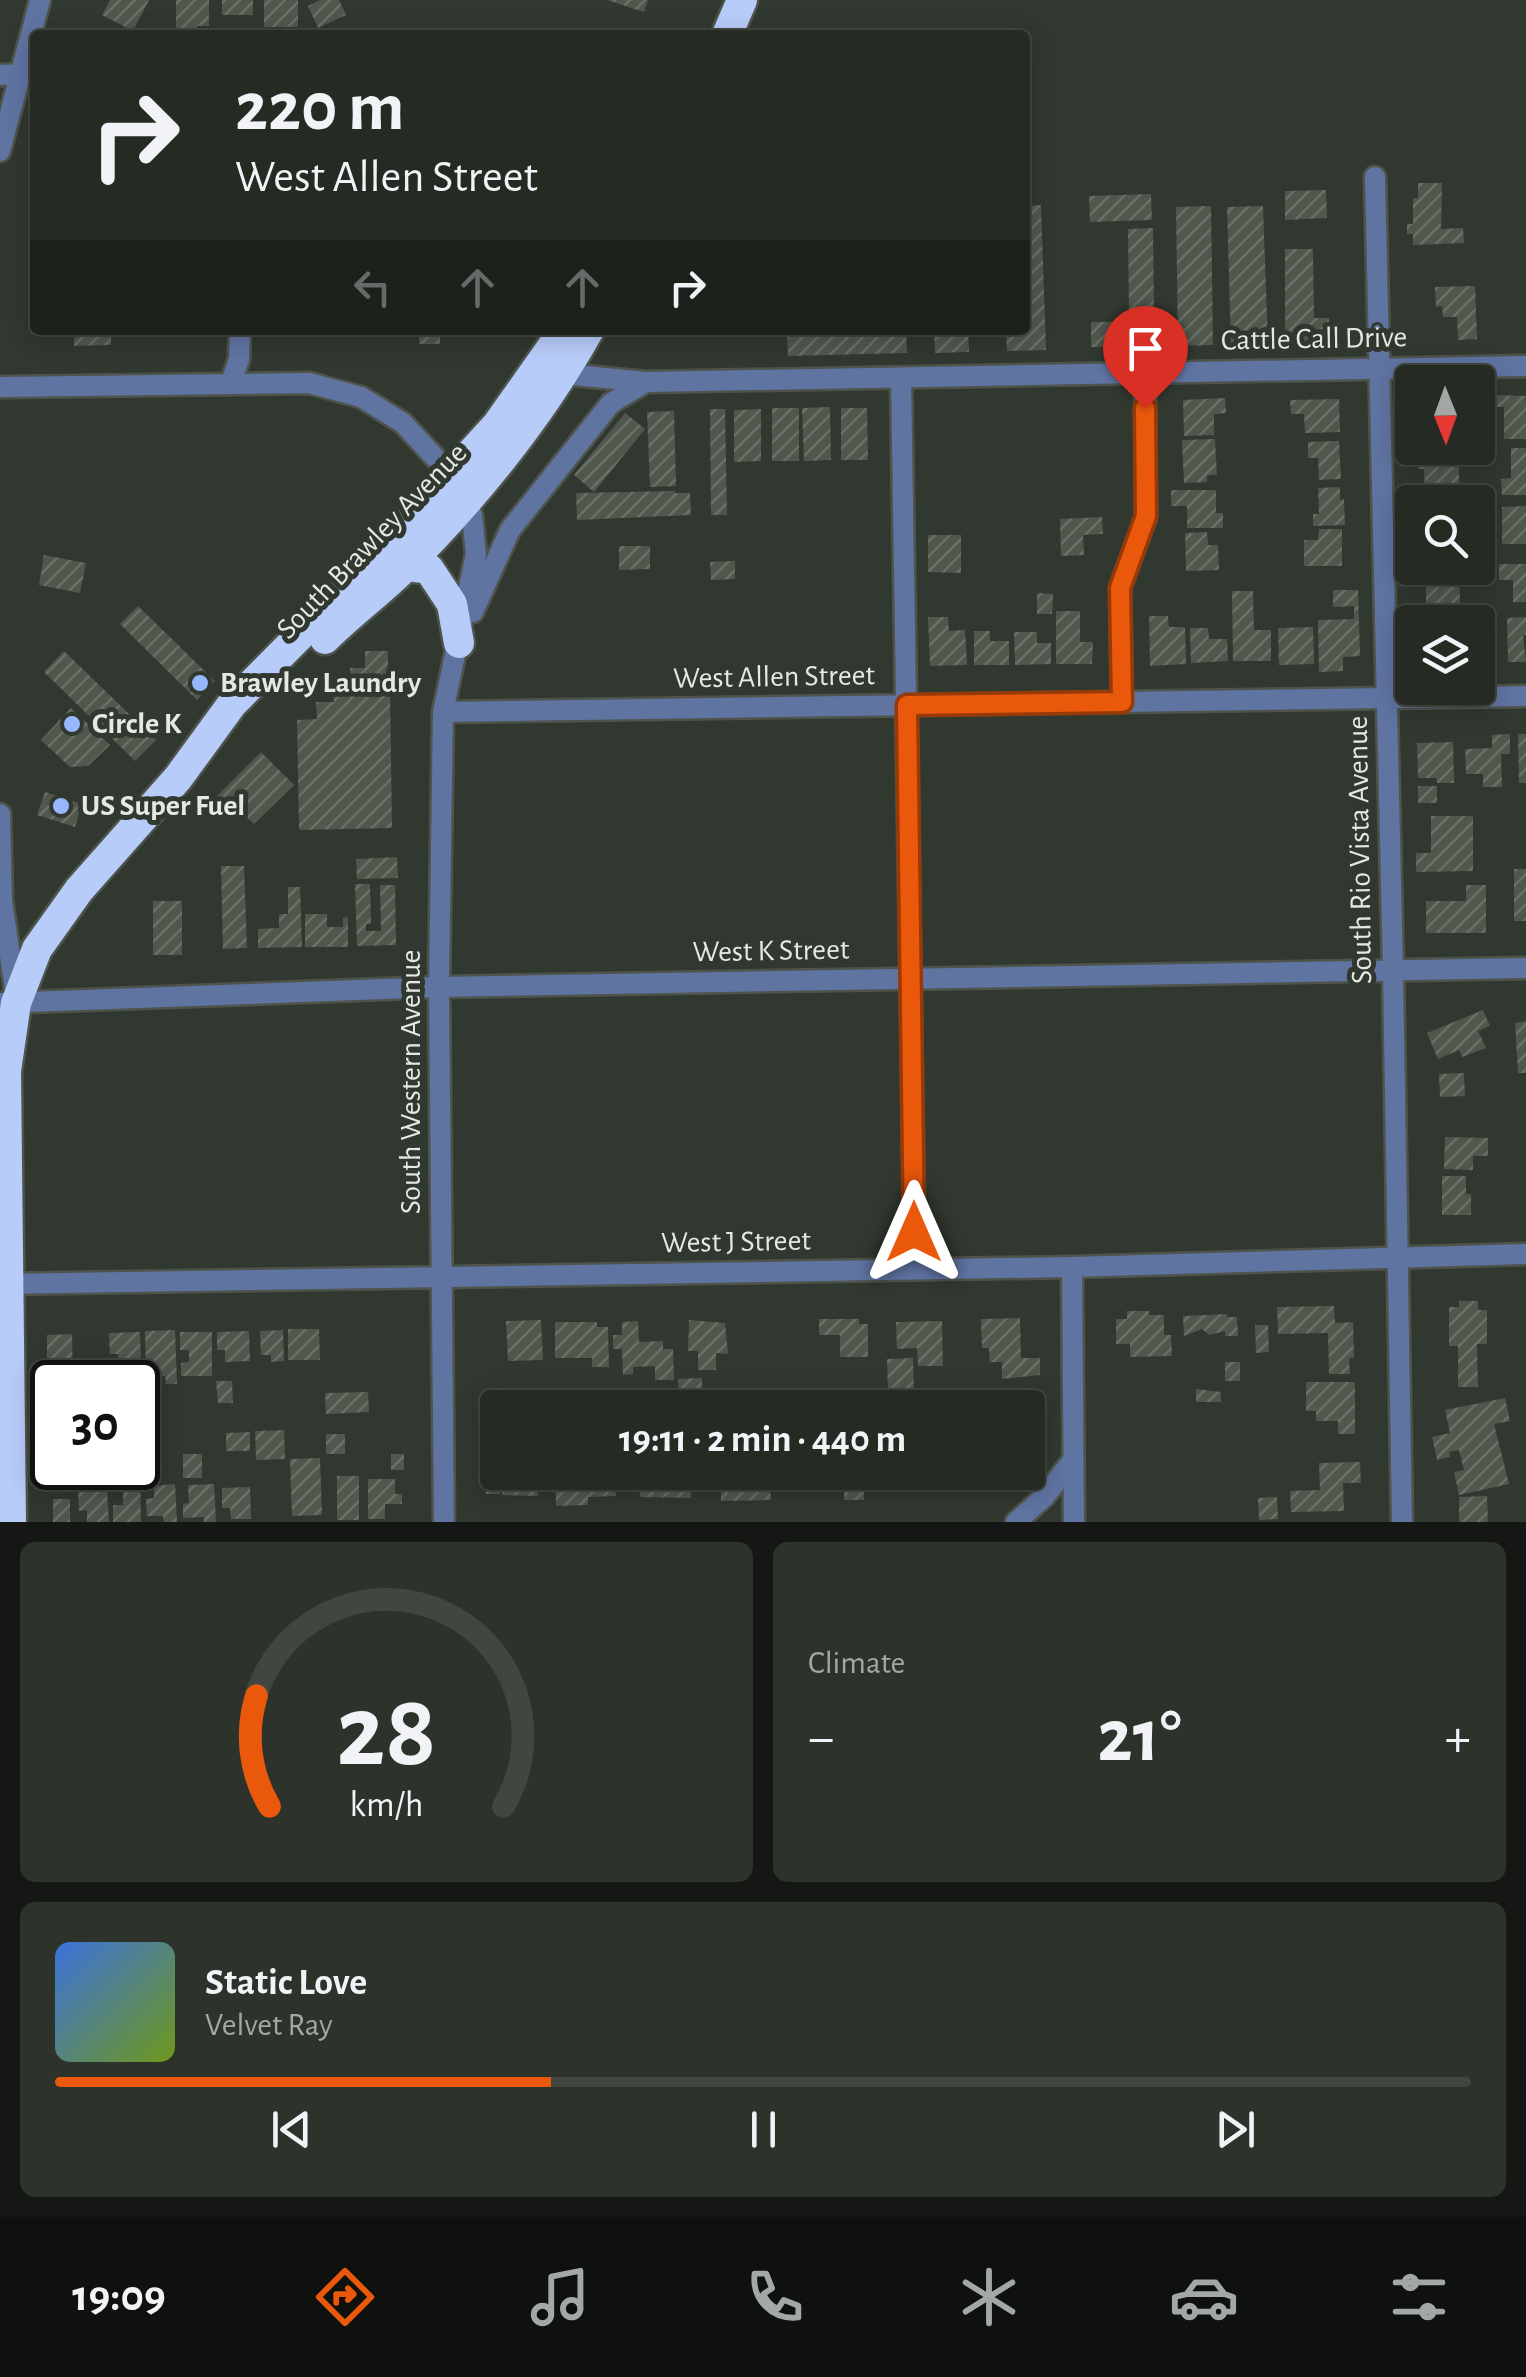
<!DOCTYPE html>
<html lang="en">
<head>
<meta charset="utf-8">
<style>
  :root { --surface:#252a23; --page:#2d322b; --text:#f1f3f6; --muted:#a3a7a6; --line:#424641; --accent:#ea580c }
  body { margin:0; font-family:"Alegreya Sans",sans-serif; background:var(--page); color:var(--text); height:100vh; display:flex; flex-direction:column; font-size:38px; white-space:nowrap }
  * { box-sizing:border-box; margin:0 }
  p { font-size:32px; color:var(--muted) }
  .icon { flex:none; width:55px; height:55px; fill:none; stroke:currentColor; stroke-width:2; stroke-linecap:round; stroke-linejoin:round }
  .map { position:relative; height:1522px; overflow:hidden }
  .panel { display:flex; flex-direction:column; gap:20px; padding:20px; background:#141713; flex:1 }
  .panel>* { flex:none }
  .top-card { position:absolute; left:30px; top:30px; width:1000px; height:305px; border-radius:10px; box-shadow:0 5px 25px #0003,0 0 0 2px var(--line); background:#252a23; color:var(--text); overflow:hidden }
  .needle { width:65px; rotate:179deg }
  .tools { position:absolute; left:1395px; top:365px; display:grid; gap:20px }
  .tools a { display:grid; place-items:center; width:100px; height:100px; border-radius:10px; background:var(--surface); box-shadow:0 5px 25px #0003,0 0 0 2px var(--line); font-size:50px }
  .speed { position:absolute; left:30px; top:1360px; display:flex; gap:20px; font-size:50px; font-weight:700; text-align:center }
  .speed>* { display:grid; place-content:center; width:130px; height:130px; border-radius:50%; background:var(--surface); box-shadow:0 5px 25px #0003,0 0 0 2px var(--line); line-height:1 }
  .speed .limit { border:5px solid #111; border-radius:15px; background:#fff; color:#111 }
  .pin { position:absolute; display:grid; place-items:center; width:85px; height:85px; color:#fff; margin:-102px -42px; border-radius:50% 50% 50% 0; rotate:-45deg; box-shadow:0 0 10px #0007 }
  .pin .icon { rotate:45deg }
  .me { position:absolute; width:110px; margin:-55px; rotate:0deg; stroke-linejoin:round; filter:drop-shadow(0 0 8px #0008) }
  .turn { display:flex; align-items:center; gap:35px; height:210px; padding:0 40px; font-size:45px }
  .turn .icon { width:130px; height:130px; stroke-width:2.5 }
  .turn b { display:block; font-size:70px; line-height:85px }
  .lanes { display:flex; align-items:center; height:95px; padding:0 40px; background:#0003; justify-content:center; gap:50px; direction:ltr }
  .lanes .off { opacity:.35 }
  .big { font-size:75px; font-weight:600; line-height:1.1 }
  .panel .widget { flex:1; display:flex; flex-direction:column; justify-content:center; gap:15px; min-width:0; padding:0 35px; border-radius:15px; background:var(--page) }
  .panel .dial { align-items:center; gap:0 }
  .dial svg { height:260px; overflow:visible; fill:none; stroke:var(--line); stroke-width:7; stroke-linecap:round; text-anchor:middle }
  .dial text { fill:var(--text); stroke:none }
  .song { display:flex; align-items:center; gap:30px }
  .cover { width:120px; height:120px; border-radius:15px; background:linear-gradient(135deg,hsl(220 70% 55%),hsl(80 70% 35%)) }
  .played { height:10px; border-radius:5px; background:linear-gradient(90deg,var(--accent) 35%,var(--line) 35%) }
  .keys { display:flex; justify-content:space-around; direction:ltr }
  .heat { display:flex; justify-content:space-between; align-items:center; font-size:55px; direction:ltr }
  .panel .tiles { flex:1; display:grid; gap:20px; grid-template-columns:1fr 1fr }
  .widget:last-child { grid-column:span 2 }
  .trip { position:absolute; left:480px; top:1390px; width:565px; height:100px; border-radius:10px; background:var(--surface); box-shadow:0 5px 25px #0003,0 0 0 2px var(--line); font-weight:600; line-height:100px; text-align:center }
  .menu { display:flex; height:160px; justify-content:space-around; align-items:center; background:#0f110e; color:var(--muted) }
  .menu .icon { width:70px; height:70px }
  .menu .selected { color:var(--accent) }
  .menu b { font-size:45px; color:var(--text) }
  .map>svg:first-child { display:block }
  .building { fill:url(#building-hatch) }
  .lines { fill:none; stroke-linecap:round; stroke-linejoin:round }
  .minor-casing { stroke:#4e544c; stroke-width:25 }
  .highway-casing { stroke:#4e544c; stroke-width:35 }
  .minor { stroke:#6074a2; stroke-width:20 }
  .highway { stroke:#b8ccf9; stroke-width:30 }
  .route-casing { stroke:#983908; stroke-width:25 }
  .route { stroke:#ea580c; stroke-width:18 }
  .poi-dot { fill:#96b6fd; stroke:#31382f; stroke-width:4 }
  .labels { text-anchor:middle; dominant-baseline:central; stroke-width:10; stroke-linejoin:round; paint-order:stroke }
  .street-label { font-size:30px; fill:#e5e9e4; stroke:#31382f }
  .poi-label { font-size:30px; font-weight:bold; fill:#e5e9e4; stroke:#31382f; text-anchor:start }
</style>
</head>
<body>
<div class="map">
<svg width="1526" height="1522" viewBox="0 0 1526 1522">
  <defs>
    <pattern id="building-hatch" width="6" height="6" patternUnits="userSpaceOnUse" patternTransform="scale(2.5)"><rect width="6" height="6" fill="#50584e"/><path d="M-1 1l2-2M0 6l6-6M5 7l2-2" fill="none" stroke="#697067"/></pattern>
  </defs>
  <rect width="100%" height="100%" fill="#31382f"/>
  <path class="building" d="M110 0H149L133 31 102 15Z
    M176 0H209V26H197V31H176Z
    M222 0H253V15H222Z
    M264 0H298V27H264Z
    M320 0H339L346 15 318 28 308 6Z
    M607 0H648L644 12Z
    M1418 183H1442L1441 229 1463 228 1464 243 1413 245V234H1407V224H1413V198H1418Z
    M1326 190 1327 218 1285 220V191Z
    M1151 194 1152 220 1090 222 1089 196Z
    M1041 205 1046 350 1007 351 1006 330H1025V206Z
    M1211 206 1213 345 1178 346 1176 207Z
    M1263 206 1268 344 1231 345 1227 207Z
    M1153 228 1154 312 1129 313 1128 229Z
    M1285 249H1313L1314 318H1329V347H1285Z
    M1475 286 1477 339 1458 340 1457 317H1443L1442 306 1436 307 1435 287Z
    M1154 321V347H1091V322Z
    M74 330H111V345L74 346Z
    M419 330H440V344H419Z
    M787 330H906L907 353 788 356Z
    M934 330H968L969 352 935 353Z
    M1492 395 1526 396V439H1504V407H1492Z
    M1225 398 1226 413 1214 414V435L1184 436 1183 400Z
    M1339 399 1340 432 1305 433 1304 414H1291L1290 400Z
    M830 407 831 460 804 461 802 408Z
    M772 408H799V461H772Z
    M841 408H867L868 460H841Z
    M710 409H725L727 515H711Z
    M761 409V461L734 462V410Z
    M674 411 676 486 650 487 647 412Z
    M625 413 645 429 594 492 574 475Z
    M1215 439 1217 475H1207V482L1184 483 1182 440Z
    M1339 441 1341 479 1319 480 1318 458H1308V442Z
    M1511 448H1526V495H1502L1501 479 1511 478Z
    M1437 449 1438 458 1459 457V495L1425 497 1424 469H1418V450Z
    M1340 487V500L1344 499 1345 525 1313 526V514H1319L1318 488Z
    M1171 490H1216V513H1223V528H1187V506H1171Z
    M675 491V493H690L691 515 577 520 576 493Z
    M1526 506V544H1502V507Z
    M1102 517 1103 534 1083 535 1084 555 1061 556 1060 519Z
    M1319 529H1342V566H1304V540H1318Z
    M1207 532 1208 545H1218L1219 570 1186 571 1185 533Z
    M928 535H961V573L928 572Z
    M619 546H650V569L619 570Z
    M44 555 86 563 80 593 39 585Z
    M735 561V579L711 580 710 562Z
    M1499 564H1526V602H1513V580H1499Z
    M1426 568H1459L1460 603H1441V610L1426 611Z
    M1333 590H1358L1360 656 1343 657V671L1319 672 1318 620 1354 619V606L1333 607Z
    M1232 591H1253L1254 630H1271V661H1233Z
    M1037 593 1053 594 1052 614H1037Z
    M138 606 215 681 197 700 120 624Z
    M1056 611H1080V642H1093L1092 664H1056Z
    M1149 616H1168L1169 627H1185L1186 664 1150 666Z
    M928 617H948L949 631 965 630 967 665 930 666Z
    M1526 617V635H1523L1526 662H1508L1507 618Z
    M1313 627 1314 664 1279 665 1278 628Z
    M1190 628H1208L1209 639H1227L1228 661 1191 663Z
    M974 631H990V641H1009V665H974Z
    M1014 632H1037V643H1051V664L1015 665Z
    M64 651 156 740 135 761 44 672Z
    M365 651H388V668H398V686L390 687 392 828 299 830 297 720 317 719 316 702H334L333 685 351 684 350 668H365Z
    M71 708 110 745 88 766 70 767 41 740Z
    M1510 734V754H1501L1502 787H1483V774H1466L1465 749 1492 748V735Z
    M1518 734H1526V783H1519Z
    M1453 742 1454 783H1437L1436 778H1418L1417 743Z
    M261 752 294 785 254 824 242 813 236 819 215 798Z
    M1418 786H1437V803H1418Z
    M45 792 82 804 75 827 37 815Z
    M1431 816H1473V871L1416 872V853H1431Z
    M397 857 398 878 357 879 356 859Z
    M221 866H244L247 948 223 949Z
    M1514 869H1526V921H1514Z
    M355 884H370L371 924H366V931H381L380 885H395L396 945 357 946Z
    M1466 885H1486V933H1426V901H1466Z
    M288 887H300L302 947 258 948V929L279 928V914H288Z
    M153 901H182V955H153Z
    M305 914H327V927H343V918L348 917V947H305Z
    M1483 1010 1490 1026 1478 1031 1486 1048 1462 1057 1459 1050 1438 1059 1427 1033Z
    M1526 1021V1073H1518L1515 1023Z
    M1464 1073 1465 1096 1440 1097 1439 1074Z
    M1445 1137 1488 1138V1156H1473V1170L1444 1169Z
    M1442 1176H1466V1194H1471V1215H1442Z
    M1459 1301H1478V1310H1487V1344H1477L1478 1387H1458V1346H1449V1307H1459Z
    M1334 1306 1335 1323 1353 1322 1354 1358H1349L1350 1374H1329L1328 1333 1278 1334 1277 1307Z
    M1127 1311H1149V1315H1164V1335H1171L1172 1356 1130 1357V1344H1116V1319H1127Z
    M1227 1314V1317H1237L1238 1336H1225V1331L1209 1335 1202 1329 1184 1336 1183 1316Z
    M1020 1318 1021 1358H1040V1375L1002 1379V1362H990L989 1348H982L981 1319Z
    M819 1319H859V1324H868V1357H840V1335H819Z
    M541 1320 543 1360 508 1361 506 1321Z
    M689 1320 725 1323 728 1354 716 1353V1370H698V1351H688Z
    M638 1321 639 1342 663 1341V1349H673L674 1380H655V1366L633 1367V1374L623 1375 622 1349H613V1335H622V1322Z
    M942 1321 943 1366H918L917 1348 897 1349 896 1322Z
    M555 1322H597V1327H608L609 1367H592V1358H555Z
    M1255 1325H1268L1269 1352 1256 1353Z
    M288 1329H319L320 1360H288Z
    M175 1330 177 1384H166L165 1376H146L145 1331Z
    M283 1330 284 1361 271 1362V1355H261L260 1331Z
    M249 1331 250 1361 225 1362V1350H217V1332Z
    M140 1332 141 1362 118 1363V1354H110L109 1333Z
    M180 1332H212V1376H181V1363L189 1362V1350H180Z
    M72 1334 73 1380H56L55 1361H47V1335Z
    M913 1358 914 1396 888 1397 887 1359Z
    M1225 1362H1240V1381H1225Z
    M111 1365H121L120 1381H110Z
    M92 1366H106L107 1382H92Z
    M702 1378 703 1402 679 1403 678 1379Z
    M216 1381H232L233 1403H218Z
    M1306 1382H1355V1434H1338V1421H1316V1411H1306Z
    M547 1388V1405L518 1406V1389Z
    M1196 1389 1221 1392V1402H1196Z
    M368 1392 369 1412 326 1414 325 1393Z
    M1505 1398 1510 1421 1494 1424 1509 1484 1459 1495 1454 1472 1464 1470 1459 1450 1449 1452 1450 1457 1437 1460 1432 1437 1450 1433 1445 1410Z
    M41 1399H52V1414H40Z
    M284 1430 285 1459 256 1460 255 1431Z
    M42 1432H52V1470H42Z
    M250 1432V1451H226V1433Z
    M326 1434H345V1454H326Z
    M183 1454H202V1478H183Z
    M391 1454H404V1470H391Z
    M148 1456H161V1473H148Z
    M320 1458 322 1515 292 1516 290 1459Z
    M1360 1462 1361 1483H1343L1344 1511 1291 1512 1290 1491 1320 1490 1319 1463Z
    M113 1468H140L141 1522H113V1505H123V1491H113Z
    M555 1472 615 1473 616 1496 588 1497V1505L556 1506Z
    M639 1472H690L691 1498 640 1497Z
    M732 1472H769L771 1500 721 1501V1488L733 1487Z
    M828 1472H864V1500H844V1490H813V1477H828Z
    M906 1472H976V1474L934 1484 932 1474 908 1480Z
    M503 1473 539 1474 538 1496 502 1495Z
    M337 1476H359V1520H337Z
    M368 1479H395V1494H402V1504H385V1519H368Z
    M486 1482H500V1494H486Z
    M175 1484 177 1522H164L163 1516H147L146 1499 154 1498V1486Z
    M214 1484 216 1522H204V1517L183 1518V1504L189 1503 188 1485Z
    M250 1487 251 1519H231L230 1508H222V1488Z
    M107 1488 109 1522H87V1510L79 1511 78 1490Z
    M1487 1496 1488 1522H1459V1497Z
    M1277 1497 1278 1519 1259 1520 1258 1498Z
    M53 1499H70V1522H53Z"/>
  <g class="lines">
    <defs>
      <path id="minor" d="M0 75 20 74
        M0 151 40 0
        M1375 177 1393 971 1402 1522
        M564 374 646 382 1526 366
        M901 378 915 1269
        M231 383 239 359 240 330
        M0 387 309 383 361 397 403 423 452 476 472 515 476 554 443 712 439 987 444 1522
        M473 612 510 530 611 403 646 382
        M1122 702 1120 588 1146 517 1145 372
        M443 712 1526 696
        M0 814 2 901 16 996
        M0 1003 439 987 1526 968
        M1072 1267 1074 1522
        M0 1284 1072 1267 1526 1254
        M1016 1522 1044 1497 1073 1460"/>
      <path id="highway" d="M727 35 742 0
        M406 566 429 569 452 604 459 643
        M325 639C349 615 376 595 400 572 473 500 539 419 589 330
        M11 1522 6 1071 16 1003 37 949 79 890 178 778 232 704 355 580 497 425 564 330"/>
    </defs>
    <use href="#minor" class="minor-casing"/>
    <use href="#highway" class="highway-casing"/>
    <use href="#minor" class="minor"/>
    <use href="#highway" class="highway"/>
  </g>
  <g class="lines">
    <defs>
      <path id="route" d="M914 1232 907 705 1122 702 1120 588 1146 516 1145 408"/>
    </defs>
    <use href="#route" class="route-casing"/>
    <use href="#route" class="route"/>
  </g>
  <g class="poi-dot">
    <circle cx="200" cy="683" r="10"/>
    <circle cx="72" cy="724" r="10"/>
    <circle cx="61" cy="806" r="10"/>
  </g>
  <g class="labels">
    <g class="street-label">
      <text transform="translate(1314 339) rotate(-1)">Cattle Call Drive</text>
      <text transform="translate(372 541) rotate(-46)">South Brawley Avenue</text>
      <text transform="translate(774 677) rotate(-1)">West Allen Street</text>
      <text transform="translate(1360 850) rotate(-91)">South Rio Vista Avenue</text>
      <text transform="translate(771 951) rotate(-1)">West K Street</text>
      <text transform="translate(411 1082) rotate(-90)">South Western Avenue</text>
      <text transform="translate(736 1242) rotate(-1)">West J Street</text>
    </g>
    <g class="poi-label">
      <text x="220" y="683">Brawley Laundry</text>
      <text x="92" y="724">Circle K</text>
      <text x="81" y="806">US Super Fuel</text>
    </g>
  </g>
</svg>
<div class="tools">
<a><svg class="needle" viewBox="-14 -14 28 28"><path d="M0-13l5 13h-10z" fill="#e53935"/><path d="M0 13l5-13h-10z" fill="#a3a7a6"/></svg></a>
<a><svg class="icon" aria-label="search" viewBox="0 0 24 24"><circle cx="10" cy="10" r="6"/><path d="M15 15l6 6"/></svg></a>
<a><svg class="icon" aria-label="layers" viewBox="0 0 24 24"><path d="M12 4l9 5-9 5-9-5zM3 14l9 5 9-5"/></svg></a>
</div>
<div class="speed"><div class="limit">30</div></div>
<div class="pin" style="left:1145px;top:408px;background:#d93025"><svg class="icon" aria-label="arrive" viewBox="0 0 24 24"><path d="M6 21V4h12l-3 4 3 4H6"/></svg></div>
<svg class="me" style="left:914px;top:1232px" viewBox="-20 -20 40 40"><path d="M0-17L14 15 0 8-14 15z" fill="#ea580c" stroke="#fff" stroke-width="4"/></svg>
<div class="trip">19:11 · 2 min · 440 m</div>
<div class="top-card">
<div class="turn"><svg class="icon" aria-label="right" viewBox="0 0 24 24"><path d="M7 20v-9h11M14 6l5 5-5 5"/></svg><div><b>220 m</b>West Allen Street</div></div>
<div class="lanes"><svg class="icon off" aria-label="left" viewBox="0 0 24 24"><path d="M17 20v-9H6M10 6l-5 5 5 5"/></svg><svg class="icon off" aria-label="ahead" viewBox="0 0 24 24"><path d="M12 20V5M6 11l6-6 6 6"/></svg><svg class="icon off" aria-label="ahead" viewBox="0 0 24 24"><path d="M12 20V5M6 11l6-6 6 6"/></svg><svg class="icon" aria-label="right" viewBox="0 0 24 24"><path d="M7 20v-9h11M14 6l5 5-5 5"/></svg></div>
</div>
</div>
<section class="panel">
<div class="tiles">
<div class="widget dial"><svg viewBox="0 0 100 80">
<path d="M14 69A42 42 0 1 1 86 69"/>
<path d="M14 69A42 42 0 0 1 10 35" stroke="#ea580c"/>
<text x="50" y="56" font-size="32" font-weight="700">28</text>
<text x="50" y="72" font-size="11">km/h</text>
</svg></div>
<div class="widget"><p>Climate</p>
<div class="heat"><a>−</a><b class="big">21°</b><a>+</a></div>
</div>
<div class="widget">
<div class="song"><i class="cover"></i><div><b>Static Love</b><p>Velvet Ray</p></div></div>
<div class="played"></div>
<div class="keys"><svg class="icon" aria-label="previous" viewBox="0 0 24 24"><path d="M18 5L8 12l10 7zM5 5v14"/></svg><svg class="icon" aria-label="pause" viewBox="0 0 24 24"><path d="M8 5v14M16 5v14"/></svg><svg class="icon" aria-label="next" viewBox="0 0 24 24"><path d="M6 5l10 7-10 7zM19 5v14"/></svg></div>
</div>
</div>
</section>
<nav class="menu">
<b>19:09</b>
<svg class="icon selected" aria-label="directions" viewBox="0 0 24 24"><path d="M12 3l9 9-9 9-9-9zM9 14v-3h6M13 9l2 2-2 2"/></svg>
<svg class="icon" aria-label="music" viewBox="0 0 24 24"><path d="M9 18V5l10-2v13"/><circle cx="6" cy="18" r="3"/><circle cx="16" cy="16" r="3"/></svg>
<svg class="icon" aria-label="phone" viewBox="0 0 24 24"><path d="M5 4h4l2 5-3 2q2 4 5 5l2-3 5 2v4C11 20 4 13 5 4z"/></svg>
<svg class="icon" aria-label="climate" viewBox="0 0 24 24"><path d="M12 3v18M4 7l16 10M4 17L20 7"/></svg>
<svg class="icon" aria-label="car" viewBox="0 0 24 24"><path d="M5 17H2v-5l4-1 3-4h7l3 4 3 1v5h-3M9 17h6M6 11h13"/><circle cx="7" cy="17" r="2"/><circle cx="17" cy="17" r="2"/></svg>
<svg class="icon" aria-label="filters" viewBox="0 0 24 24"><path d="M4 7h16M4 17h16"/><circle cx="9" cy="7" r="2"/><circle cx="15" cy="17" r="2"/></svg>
</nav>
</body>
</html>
